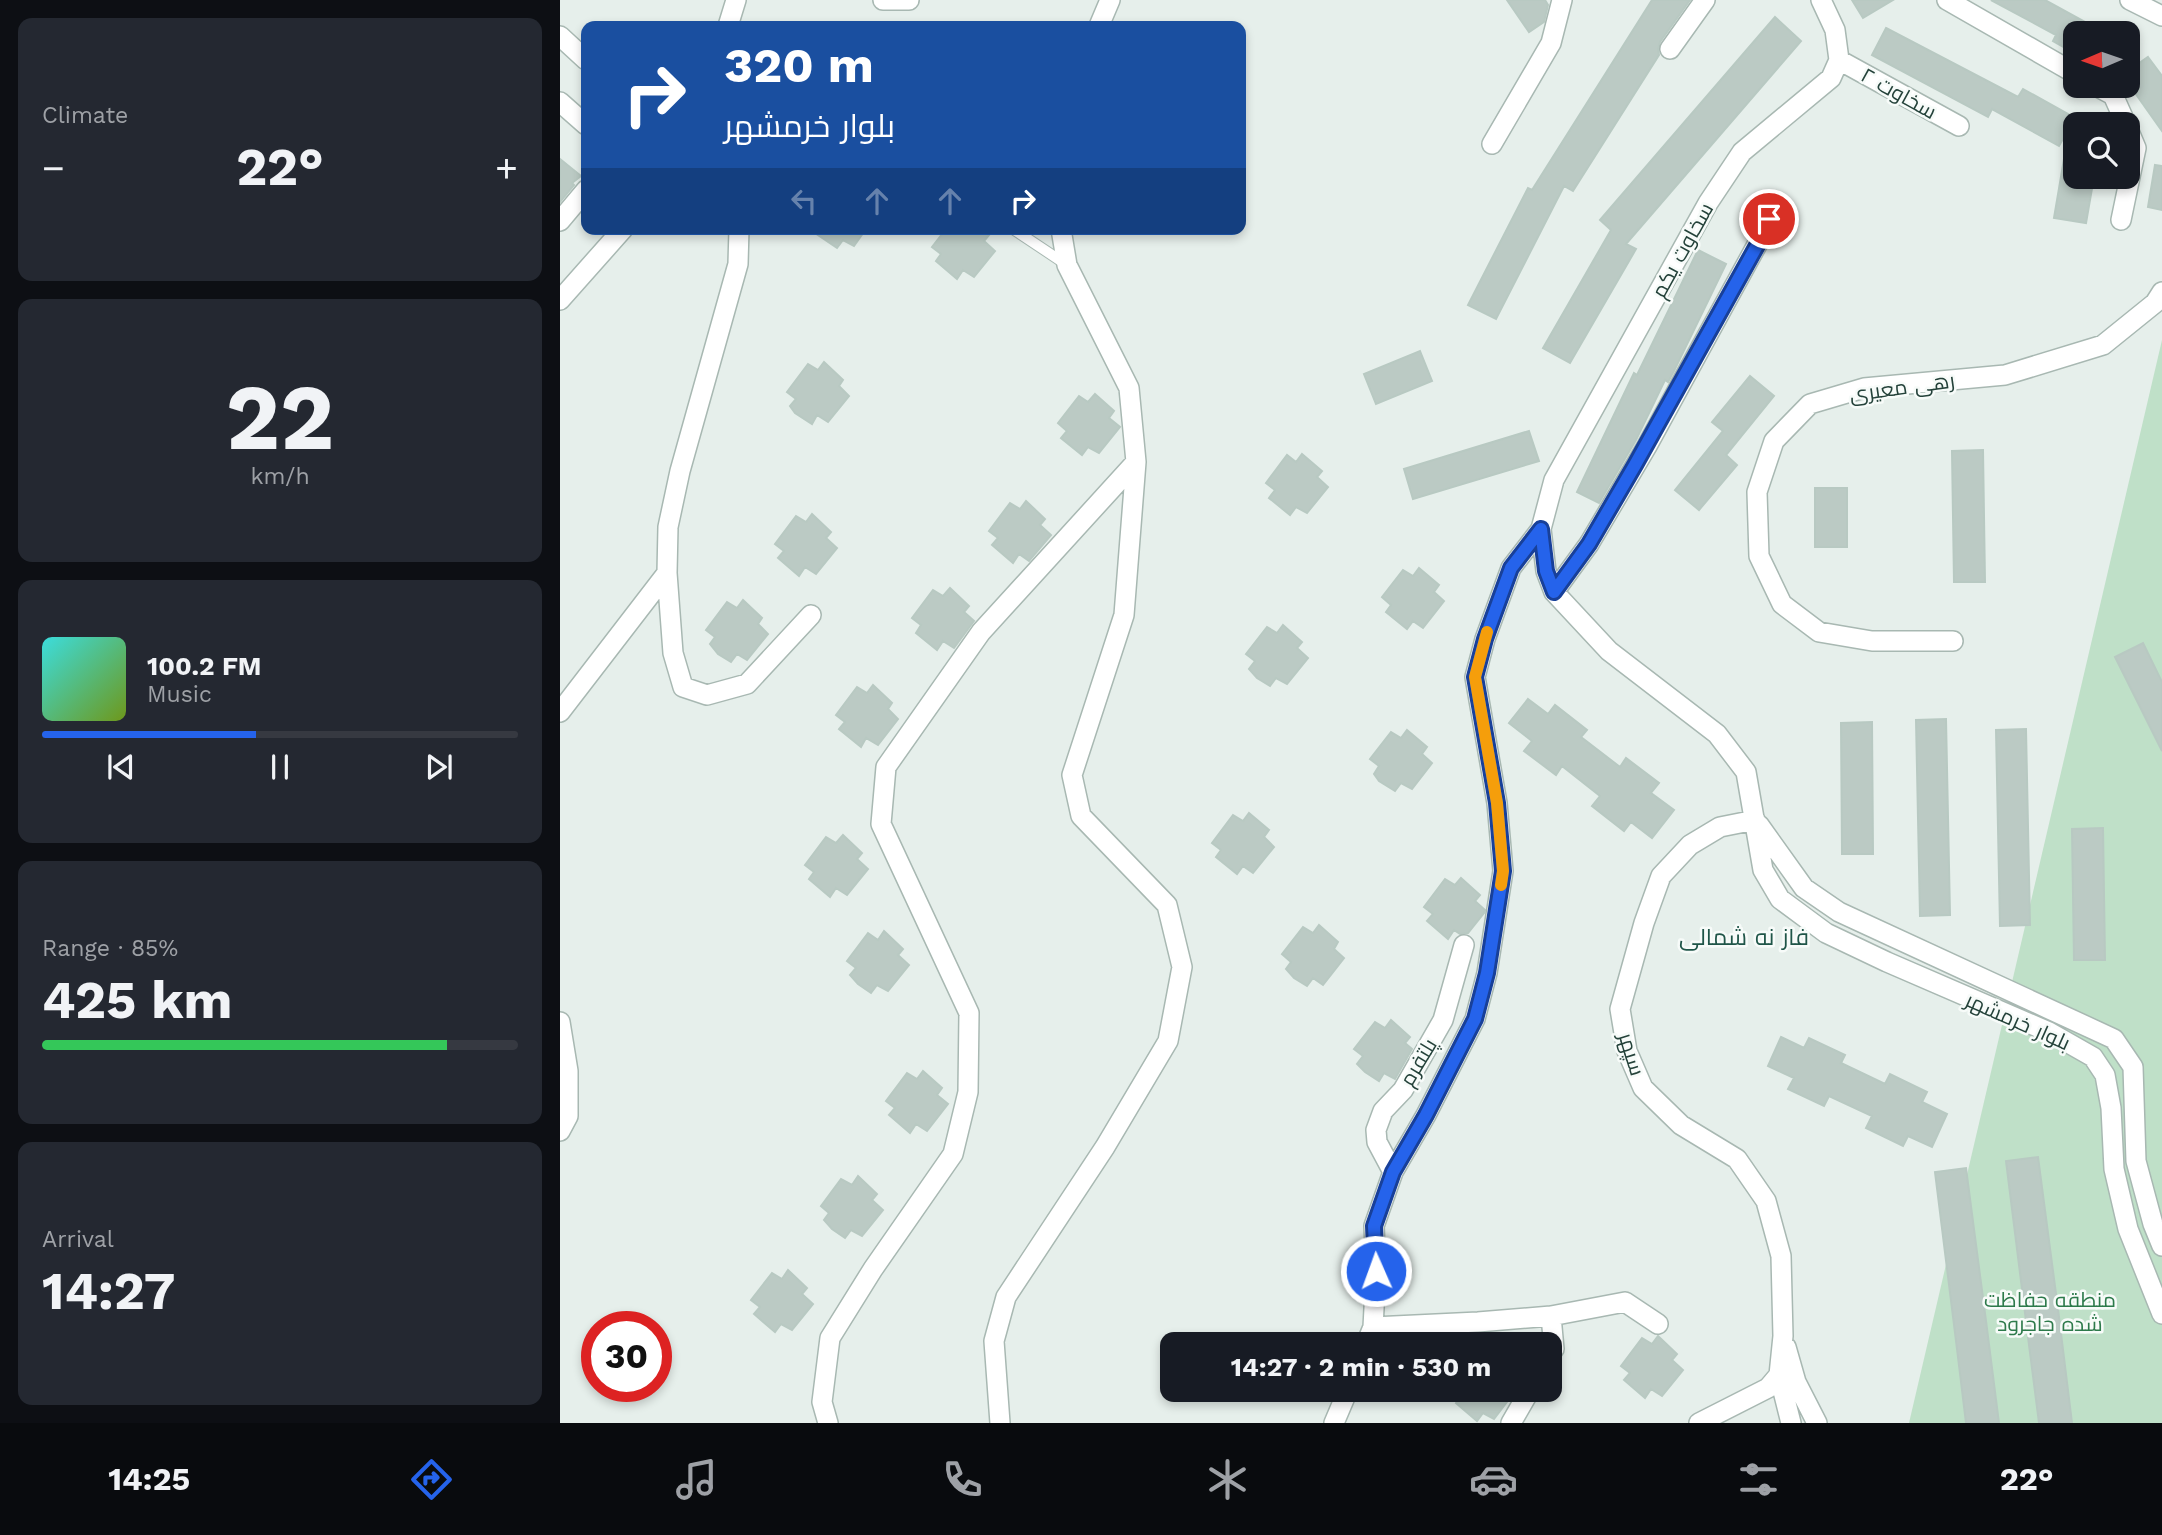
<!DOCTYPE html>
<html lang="en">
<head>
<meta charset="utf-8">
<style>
  :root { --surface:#171b24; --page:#242831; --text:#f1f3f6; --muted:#9ea1a6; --line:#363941; --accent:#2563eb }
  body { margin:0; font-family:"Work Sans",Cairo,sans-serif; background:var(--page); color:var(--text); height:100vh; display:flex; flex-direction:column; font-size:26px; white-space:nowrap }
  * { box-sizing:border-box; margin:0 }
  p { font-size:23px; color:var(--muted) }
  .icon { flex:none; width:38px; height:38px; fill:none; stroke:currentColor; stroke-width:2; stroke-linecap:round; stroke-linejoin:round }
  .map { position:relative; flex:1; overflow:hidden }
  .side { display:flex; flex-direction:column; gap:18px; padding:18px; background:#0d0f14; width:560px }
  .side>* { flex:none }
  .top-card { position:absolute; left:21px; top:21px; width:665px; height:214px; border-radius:14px; box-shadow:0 4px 10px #0003; background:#1a4fa0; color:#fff; overflow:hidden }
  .needle { width:46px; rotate:268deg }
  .controls { position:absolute; left:1503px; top:21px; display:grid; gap:14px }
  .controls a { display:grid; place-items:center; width:77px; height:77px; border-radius:14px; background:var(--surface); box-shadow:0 4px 10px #0003; font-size:35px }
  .speed { position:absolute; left:21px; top:1311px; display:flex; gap:14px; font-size:35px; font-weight:700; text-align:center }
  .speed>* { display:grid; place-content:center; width:91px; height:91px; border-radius:50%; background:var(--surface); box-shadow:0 4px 10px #0003; line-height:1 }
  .speed .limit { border:10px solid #d22; background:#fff; color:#111 }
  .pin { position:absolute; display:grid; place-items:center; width:60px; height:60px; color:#fff; margin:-30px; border:4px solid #fff; border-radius:50%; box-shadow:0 2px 7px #0007 }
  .me { position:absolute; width:77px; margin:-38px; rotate:358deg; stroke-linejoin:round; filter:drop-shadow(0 0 5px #0008) }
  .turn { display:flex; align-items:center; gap:24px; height:147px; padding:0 28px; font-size:32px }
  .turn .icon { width:91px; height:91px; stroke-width:2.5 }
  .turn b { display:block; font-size:49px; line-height:60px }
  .lanes { display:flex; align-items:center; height:66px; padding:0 28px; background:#0003; justify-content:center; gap:35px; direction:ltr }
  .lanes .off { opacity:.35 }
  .big { font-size:52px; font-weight:700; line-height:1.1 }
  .side .tile { flex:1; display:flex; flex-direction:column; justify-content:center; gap:10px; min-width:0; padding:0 24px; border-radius:14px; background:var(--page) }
  .side .dial { align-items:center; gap:0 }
  .dial b { font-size:91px; line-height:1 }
  .song { display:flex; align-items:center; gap:21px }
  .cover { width:84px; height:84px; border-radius:10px; background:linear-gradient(135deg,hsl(180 70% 55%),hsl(80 70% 35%)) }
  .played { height:7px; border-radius:4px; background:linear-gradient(90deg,var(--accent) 45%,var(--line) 45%) }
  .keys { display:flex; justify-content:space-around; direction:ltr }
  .heat { display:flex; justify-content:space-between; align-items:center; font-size:38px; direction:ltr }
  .charge { height:10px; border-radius:5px; background:linear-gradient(90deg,#34c759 85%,var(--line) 0) }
  .trip { position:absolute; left:600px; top:1332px; width:402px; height:70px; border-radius:14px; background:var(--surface); box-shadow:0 4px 10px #0003; font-weight:700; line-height:70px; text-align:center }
  .dock { display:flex; height:112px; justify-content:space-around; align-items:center; background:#090b0e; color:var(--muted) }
  .dock .icon { width:49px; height:49px }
  .dock .active { color:var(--accent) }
  .dock b { font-size:32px; color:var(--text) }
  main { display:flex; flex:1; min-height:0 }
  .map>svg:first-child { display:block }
  .green { fill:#bfe0c8 }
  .building { fill:#bbcac4; stroke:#b8c9c2; stroke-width:2 }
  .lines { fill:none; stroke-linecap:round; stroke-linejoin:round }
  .lane-casing { stroke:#a8b8b2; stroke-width:12 }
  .street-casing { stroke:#a8b8b2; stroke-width:22 }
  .lane { stroke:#fff; stroke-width:10 }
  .street { stroke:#fff; stroke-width:19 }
  .route-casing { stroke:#184099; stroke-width:18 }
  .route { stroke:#2563eb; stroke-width:12 }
  .slow { stroke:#f59e0b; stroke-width:12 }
  .labels { text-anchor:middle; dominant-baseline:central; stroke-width:5; stroke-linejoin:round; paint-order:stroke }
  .street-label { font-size:21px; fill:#24423a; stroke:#f7fbf9 }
  .park-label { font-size:21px; fill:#2d7a4b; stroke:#f7fbf9 }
  .neighbourhood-label { font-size:23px; fill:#1f5548; stroke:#f7fbf9 }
</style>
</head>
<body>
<main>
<section class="side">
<div class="tile"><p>Climate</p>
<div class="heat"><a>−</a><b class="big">22°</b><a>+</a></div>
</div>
<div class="tile dial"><b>22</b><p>km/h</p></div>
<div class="tile">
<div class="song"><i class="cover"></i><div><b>100.2 FM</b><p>Music</p></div></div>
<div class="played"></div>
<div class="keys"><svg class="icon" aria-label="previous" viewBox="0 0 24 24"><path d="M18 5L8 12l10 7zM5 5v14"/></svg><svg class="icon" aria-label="pause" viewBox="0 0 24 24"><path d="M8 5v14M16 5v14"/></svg><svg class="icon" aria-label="next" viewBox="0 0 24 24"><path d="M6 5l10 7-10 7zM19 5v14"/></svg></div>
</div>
<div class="tile"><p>Range · 85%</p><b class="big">425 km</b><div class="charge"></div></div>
<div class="tile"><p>Arrival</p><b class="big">14:27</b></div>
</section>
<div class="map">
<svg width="1602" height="1423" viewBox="0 0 1602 1423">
  <rect width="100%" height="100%" fill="#e6efeb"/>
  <path class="green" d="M1602 340V1423H1349Z"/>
  <path class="building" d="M947 0H985L988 5 984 22 969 32Z
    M1092 0H1130L1100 42 1098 49 1099 55 1013 191 1004 186 936 319 908 305 968 188 972 190Z
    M1292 0H1333L1303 18Z
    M1431 0H1485L1545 33H1516V54L1493 41 1496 35Z
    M1215 17 1241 41 1066 244 1076 249 1010 363 983 348 1051 230 1040 220Z
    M1326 28 1458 97 1463 89 1515 118 1499 146 1432 109 1428 117 1312 55Z
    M1588 57 1602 76V131L1568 83V71Z
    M0 159 21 176 12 183 14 185 0 202Z
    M1504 159 1516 161V177H1534L1526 223 1494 218Z
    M1595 165 1602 166V210L1588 207Z
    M249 229H306L294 246 283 240 277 248Z
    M386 229H422L429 235 424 241 435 251 414 277 403 270 397 279 376 261 381 254 372 247Z
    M1138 250 1166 264 1114 371 1108 382 1105 380 1076 440 1039 503 1017 492 1074 373 1077 375Z
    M860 351 872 381 816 404 804 374Z
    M264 362 283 380 279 386 289 396 268 422 257 415 252 424 235 413 230 406 236 399 227 392 248 364 258 370Z
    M1190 376 1214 396 1166 455 1177 465 1139 510 1115 490 1163 431 1152 422Z
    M535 394 554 411 549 418 560 427 539 453 528 447 522 455 501 438 507 431 498 423 519 396 528 402Z
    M969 431 979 461 853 499 844 469Z
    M1423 450 1425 582H1394L1392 451Z
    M742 454 762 471 757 477 768 487 747 513 736 507 730 515 709 498 715 490 706 483 727 455 736 462Z
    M1255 488H1287V547H1255Z
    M466 501 485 519 480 525 491 535 469 561 459 554 453 563 432 545 438 538 429 531 450 503 460 509Z
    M252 514 271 532 266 538 277 548 256 574 245 567 239 576 218 558 224 551 215 544 236 516 246 522Z
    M859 568 879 585 874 592 884 601 863 628 853 621 847 629 826 612 831 605 822 597 843 570 853 576Z
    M390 588 409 606 404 612 414 621 394 648 383 641 377 650 356 633 361 625 352 618 373 590 383 596Z
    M183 600 202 618 198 624 208 634 187 660 177 654 171 662 158 654 150 644 155 637 146 630 167 602 177 608Z
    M723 625 742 642 737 648 748 658 727 684 716 678 710 686 697 678 689 669 695 661 686 654 707 627 717 633Z
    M1583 643 1602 682V751L1555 657Z
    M313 685 332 703 328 709 338 719 318 745 306 738 301 747 279 729 285 722 276 715 297 687 307 693Z
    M968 699 988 714 995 705 1027 730 1021 737 1060 767 1066 758 1099 783 1091 793 1114 810 1092 838 1071 822 1064 831 1032 806 1040 796 1002 766 996 775 964 751 972 741 949 723Z
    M1386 719 1390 915 1360 916 1356 720Z
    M1312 722 1313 854H1282L1281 723Z
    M1466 729 1470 925 1440 926 1436 730Z
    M847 730 867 747 862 754 872 763 852 789 841 783 835 791 819 781 814 774 819 766 810 759 831 732 841 738Z
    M689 813 709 830 704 837 714 847 693 873 683 866 677 874 656 857 661 850 652 843 673 815 683 821Z
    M1543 828 1545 960H1514L1512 829Z
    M283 835 302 853 297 859 308 869 287 895 276 888 270 897 249 879 254 872 245 865 266 837 276 843Z
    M901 878 920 895 915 901 925 910 924 913 908 933 900 934 894 930 888 939 867 921 873 914 864 907 885 879 895 885Z
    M759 925 778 942 774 949 784 958 763 985 753 978 747 986 734 978 726 969 731 962 722 954 743 927 753 933Z
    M324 931 343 949 338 955 349 965 328 991 317 985 311 993 298 984 290 975 296 968 287 961 308 933 318 940Z
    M831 1020 850 1037 845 1043 852 1049 835 1079 824 1073 819 1081 805 1072 797 1064 803 1056 794 1049 815 1022 825 1028Z
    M1221 1037 1244 1048 1249 1038 1285 1055 1281 1063 1325 1084 1330 1074 1367 1092 1362 1102 1387 1114 1372 1147 1348 1136 1343 1146 1306 1128 1312 1116 1269 1096 1264 1106 1228 1089 1234 1078 1208 1066Z
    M363 1071 382 1088 377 1095 388 1104 367 1131 356 1124 350 1133 329 1115 335 1108 326 1101 347 1073 357 1079Z
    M1478 1157 1498 1309 1512 1423H1479L1468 1337 1446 1161Z
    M1406 1168 1426 1321 1439 1423H1406L1397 1349 1375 1172Z
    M298 1176 317 1194 312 1200 323 1210 302 1236 291 1230 285 1238 272 1229 264 1220 269 1213 261 1206 281 1179 292 1185Z
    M228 1270 247 1288 242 1294 253 1304 232 1330 221 1324 215 1332 194 1314 200 1307 191 1300 212 1273 222 1279Z
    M1098 1336 1117 1354 1112 1360 1123 1370 1102 1396 1091 1389 1085 1398 1064 1380 1070 1373 1061 1366 1082 1338 1092 1344Z
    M906 1390H956L934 1419 923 1413 917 1421 896 1403Z"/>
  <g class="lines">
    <defs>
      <path id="lane" d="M453 229 507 265"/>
      <path id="street" d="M323 0H349
        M1387 0 1516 74
        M1570 0 1602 16
        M168 26 176 0
        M539 26 550 0
        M0 36 26 60
        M1110 49 1145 0
        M1279 60 1399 126
        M1536 86 1553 95 1566 124
        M0 102 26 125
        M932 144 991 43 1002 0
        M1561 220 1576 148 1568 129
        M0 221 26 190
        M179 229 178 264 120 471 108 527 107 573 113 653 123 687 147 695 187 684 251 615
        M0 300 63 229
        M981 529 986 571 994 592 1049 651 1157 734 1186 772 1203 870 1220 899 1266 933 1327 962 1489 1032 1533 1057 1545 1075 1551 1108 1554 1169 1568 1229 1602 1314
        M994 592 1029 544 1087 446 1204 232 1213 205
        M1393 641H1312L1259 632 1222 604 1199 556 1197 492 1214 441 1250 404 1304 388 1445 375 1543 345 1595 303 1602 292
        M0 712 107 573
        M1195 820 1160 827 1130 845 1101 876 1084 923 1060 1009 1067 1051 1083 1088 1121 1125 1177 1159 1206 1201 1221 1256 1223 1336 1219 1375 1231 1423
        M1199 825 1244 888 1279 912 1554 1039 1573 1067 1576 1161 1593 1224 1602 1246
        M0 1022 8 1071V1116L0 1131
        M833 1172 817 1142 816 1130 823 1111 843 1090 883 1020 904 945
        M813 1327 918 1322 991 1316 1065 1302 1098 1324
        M806 1344 813 1327 816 1271 814 1226 833 1172 866 1115 915 1019 927 973 943 871 937 803 915 677 925 639 951 568 981 529 994 480 1148 203 1182 152 1271 78 1279 60 1275 30 1261 0
        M1226 1347 1236 1382 1257 1423
        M990 1354 994 1349 991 1316
        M268 1423 262 1402 270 1338 313 1269 393 1154 408 1092 409 1013 321 824 326 767 421 632 576 462
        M440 1423 434 1341 446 1297 545 1147 608 1041 622 967 607 905 521 816 512 775 564 615 576 462 569 388 507 265 501 229
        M774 1423 788 1390
        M951 1423 970 1390
        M1139 1423 1208 1388 1219 1375"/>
    </defs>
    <use href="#lane" class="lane-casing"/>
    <use href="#street" class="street-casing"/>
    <use href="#lane" class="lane"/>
    <use href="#street" class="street"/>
  </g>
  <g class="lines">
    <defs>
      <path id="route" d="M816 1271 814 1226 833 1172 866 1115 915 1019 927 973 943 871 937 803 915 677 925 639 951 568 981 529 986 571 994 592 1029 544 1075 465 1204 233 1209 219"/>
    </defs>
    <use href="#route" class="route-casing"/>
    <use href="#route" class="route"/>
    <path class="slow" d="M927 632 915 677 937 803 943 871 941 885"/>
  </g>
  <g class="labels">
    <g class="street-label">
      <text transform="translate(1339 93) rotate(29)">سخاوت ۲</text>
      <text transform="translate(1122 250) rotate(-61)">سخاوت یکم</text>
      <text transform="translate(1342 387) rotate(-8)">رهی معیری</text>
      <text transform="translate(1458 1021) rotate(24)">بلوار خرمشهر</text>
      <text transform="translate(1072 1054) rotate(73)">سپهر</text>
      <text transform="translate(858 1062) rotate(-59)">پلتفرم</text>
    </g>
    <g class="park-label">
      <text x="1490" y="1299">منطقه حفاظت<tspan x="1490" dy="24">شده جاجرود</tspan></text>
    </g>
    <g class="neighbourhood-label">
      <text x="1184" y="937">فاز نه شمالی</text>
    </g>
  </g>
</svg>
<div class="controls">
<a><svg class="needle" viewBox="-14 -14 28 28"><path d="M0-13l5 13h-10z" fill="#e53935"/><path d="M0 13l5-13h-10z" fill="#9ea1a6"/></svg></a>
<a><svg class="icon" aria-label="search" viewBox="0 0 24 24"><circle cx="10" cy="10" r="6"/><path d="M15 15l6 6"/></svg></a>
</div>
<div class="speed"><div class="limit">30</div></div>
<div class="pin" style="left:1209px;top:219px;background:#d93025"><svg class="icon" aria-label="arrive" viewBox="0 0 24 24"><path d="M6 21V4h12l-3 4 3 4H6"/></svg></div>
<svg class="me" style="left:816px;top:1271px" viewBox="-20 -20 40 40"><circle r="17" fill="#2563eb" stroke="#fff" stroke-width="3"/><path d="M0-11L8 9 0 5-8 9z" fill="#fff"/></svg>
<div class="trip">14:27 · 2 min · 530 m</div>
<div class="top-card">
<div class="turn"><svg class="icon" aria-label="right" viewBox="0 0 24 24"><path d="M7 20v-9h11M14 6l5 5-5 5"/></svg><div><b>320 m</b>بلوار خرمشهر</div></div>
<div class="lanes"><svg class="icon off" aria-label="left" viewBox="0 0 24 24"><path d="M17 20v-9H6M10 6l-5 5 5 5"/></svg><svg class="icon off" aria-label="ahead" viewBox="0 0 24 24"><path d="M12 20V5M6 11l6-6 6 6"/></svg><svg class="icon off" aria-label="ahead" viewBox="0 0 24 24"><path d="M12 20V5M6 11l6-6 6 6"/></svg><svg class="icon" aria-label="right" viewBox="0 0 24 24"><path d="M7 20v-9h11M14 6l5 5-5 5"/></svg></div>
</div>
</div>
</main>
<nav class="dock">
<b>14:25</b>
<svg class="icon active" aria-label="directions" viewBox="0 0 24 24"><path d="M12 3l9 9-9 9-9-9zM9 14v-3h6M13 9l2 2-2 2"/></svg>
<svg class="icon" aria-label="music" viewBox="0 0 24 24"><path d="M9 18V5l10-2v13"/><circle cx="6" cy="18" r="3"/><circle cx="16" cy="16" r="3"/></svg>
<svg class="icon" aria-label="phone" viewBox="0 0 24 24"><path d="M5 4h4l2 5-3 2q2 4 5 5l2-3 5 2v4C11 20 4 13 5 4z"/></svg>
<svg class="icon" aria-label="climate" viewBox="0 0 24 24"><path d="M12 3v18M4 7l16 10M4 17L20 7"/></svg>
<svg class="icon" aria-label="car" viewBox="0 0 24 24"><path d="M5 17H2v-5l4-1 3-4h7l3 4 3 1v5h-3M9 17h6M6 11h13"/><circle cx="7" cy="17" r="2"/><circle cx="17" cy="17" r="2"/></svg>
<svg class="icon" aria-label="filters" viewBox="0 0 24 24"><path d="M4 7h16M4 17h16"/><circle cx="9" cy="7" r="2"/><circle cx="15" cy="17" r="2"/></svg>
<b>22°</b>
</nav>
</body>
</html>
